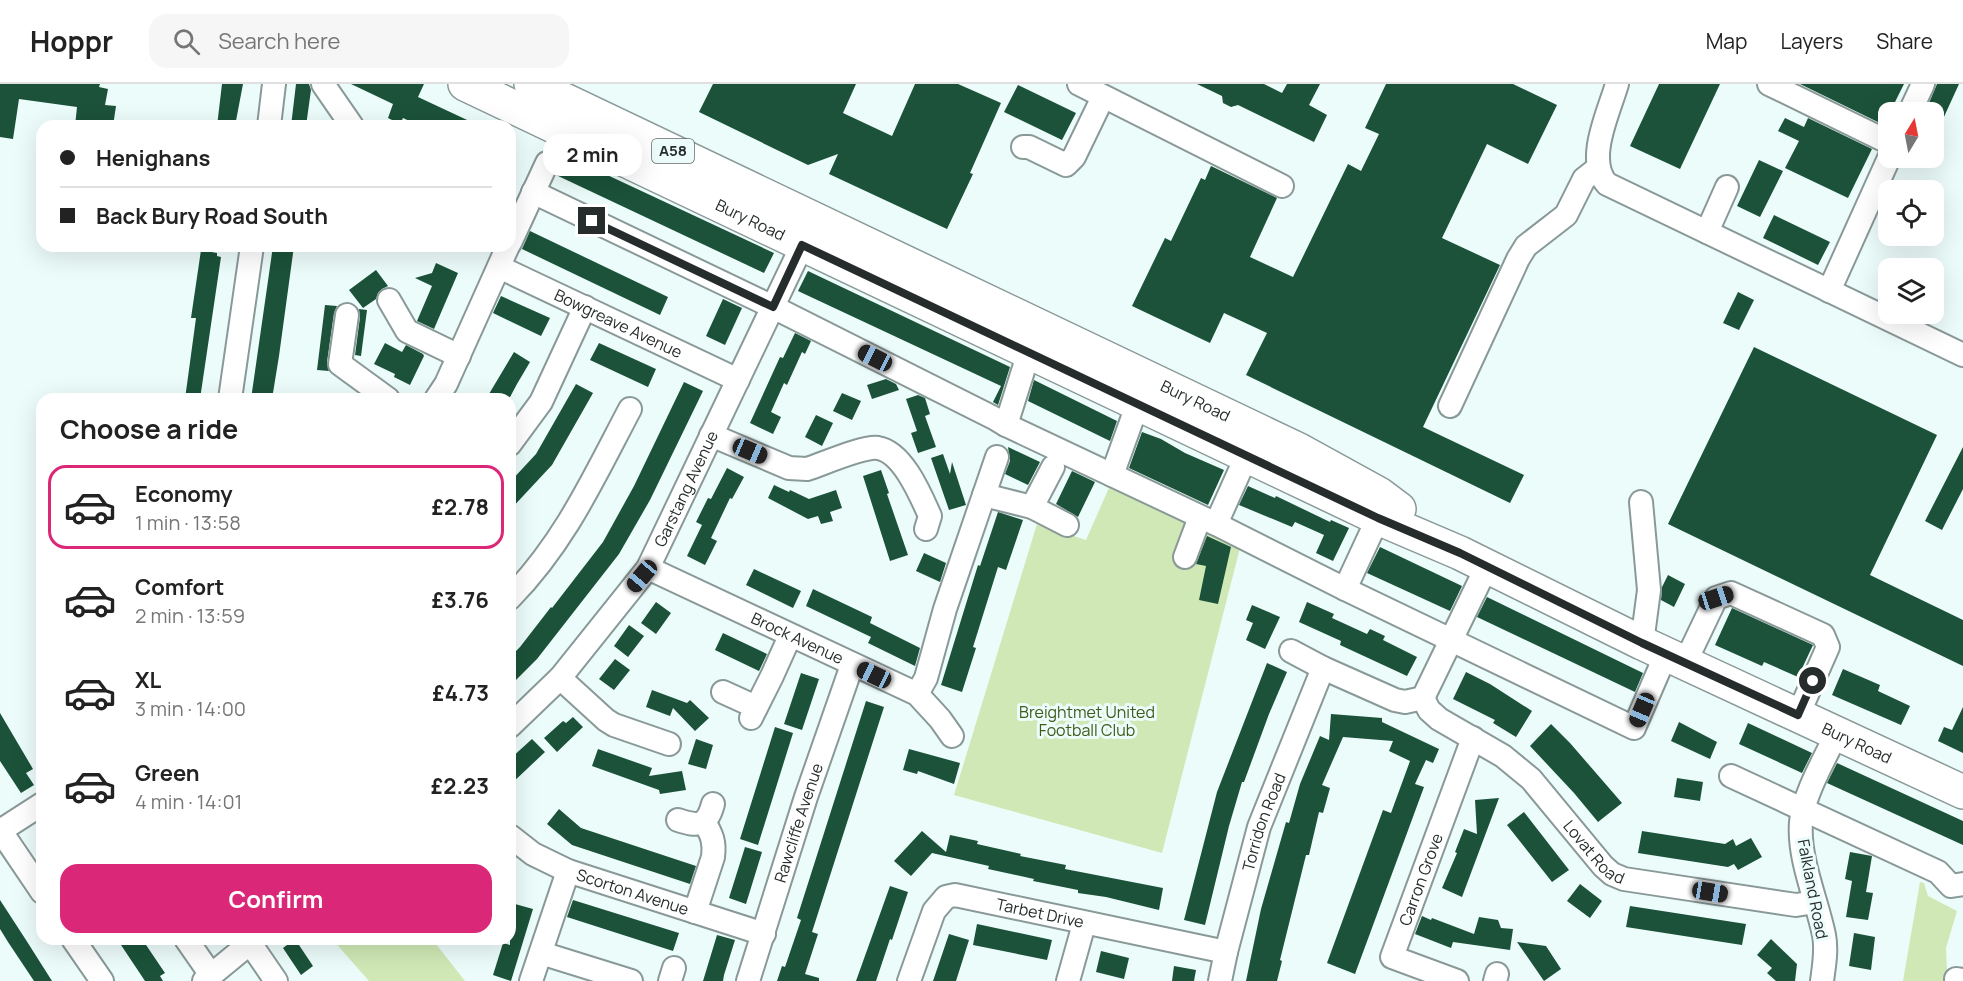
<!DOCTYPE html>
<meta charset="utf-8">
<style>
:root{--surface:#fff;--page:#f6f6f6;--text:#222;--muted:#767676;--line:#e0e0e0;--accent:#db2777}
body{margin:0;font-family:Manrope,sans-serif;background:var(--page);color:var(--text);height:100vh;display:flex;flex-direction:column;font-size:22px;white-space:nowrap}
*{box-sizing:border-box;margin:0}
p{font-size:20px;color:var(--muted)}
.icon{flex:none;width:33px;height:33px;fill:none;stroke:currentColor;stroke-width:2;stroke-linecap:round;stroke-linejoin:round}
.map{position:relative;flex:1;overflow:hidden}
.side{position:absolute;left:36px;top:309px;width:480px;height:552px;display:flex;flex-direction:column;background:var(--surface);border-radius:18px;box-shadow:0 6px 24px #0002}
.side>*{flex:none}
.guide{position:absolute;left:36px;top:36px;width:480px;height:132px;border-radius:18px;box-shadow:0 6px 24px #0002;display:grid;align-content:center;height:132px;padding:0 24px;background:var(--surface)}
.needle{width:39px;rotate:10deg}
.fabs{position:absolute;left:1878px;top:18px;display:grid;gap:12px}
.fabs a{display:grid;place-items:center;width:66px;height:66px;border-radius:12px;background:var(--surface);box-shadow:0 6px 24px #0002;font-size:30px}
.end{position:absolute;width:27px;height:27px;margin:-14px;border:8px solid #262c2c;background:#fff;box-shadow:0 0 0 3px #fff}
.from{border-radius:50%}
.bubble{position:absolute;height:42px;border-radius:18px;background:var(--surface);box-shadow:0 6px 24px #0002;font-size:20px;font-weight:700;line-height:42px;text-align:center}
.car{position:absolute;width:18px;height:36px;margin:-18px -9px;border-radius:8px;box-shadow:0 0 4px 2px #0007;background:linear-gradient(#222 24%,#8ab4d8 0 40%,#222 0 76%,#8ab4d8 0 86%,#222 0)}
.guide b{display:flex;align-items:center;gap:21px;height:57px;font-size:22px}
.guide b+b{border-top:2px solid var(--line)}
.guide i{width:15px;height:15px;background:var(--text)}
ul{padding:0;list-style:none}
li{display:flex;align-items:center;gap:18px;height:84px;margin:0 12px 9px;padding:0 12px;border:3px solid transparent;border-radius:18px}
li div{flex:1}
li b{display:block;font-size:22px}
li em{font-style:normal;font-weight:700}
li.on{border-color:var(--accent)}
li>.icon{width:54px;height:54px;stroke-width:1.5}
h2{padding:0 24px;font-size:27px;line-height:72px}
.action{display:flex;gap:12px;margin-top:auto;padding:12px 24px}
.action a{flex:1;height:69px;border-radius:18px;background:var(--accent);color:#fff;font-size:24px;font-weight:700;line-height:69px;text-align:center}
header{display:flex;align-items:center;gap:36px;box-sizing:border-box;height:84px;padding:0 30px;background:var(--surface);border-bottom:2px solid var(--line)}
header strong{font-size:28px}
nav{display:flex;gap:33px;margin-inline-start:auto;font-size:21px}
.search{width:420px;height:54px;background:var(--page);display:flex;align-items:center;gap:15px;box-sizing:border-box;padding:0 21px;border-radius:18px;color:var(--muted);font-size:22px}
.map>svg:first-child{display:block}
.green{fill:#cfe8b5}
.building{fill:#1b5239}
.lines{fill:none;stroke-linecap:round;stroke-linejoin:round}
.minor-casing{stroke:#899998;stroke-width:26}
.highway-casing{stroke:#899998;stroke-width:36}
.minor{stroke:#fff;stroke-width:22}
.highway{stroke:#fff;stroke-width:33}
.route{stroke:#262c2c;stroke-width:8}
.labels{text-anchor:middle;stroke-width:6;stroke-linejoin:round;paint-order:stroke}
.shield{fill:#ecfcfb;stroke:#616a6a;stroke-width:1.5}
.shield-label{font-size:15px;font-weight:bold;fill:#262c2c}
.street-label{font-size:16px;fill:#262c2c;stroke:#ecfcfb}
.park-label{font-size:16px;fill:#405a19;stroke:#ecfcfb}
</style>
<header>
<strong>Hoppr</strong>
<div class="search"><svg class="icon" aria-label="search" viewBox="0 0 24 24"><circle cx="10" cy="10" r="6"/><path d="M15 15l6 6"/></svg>Search here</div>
<nav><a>Map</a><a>Layers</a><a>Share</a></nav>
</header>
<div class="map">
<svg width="1963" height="897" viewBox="0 0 1963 897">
<rect width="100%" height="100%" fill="#ecfcfb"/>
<path class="green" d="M1112,397L1241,460L1162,769L954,711L1037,440L1086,456Z
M1920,798L1924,799L1928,812L1957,827L1946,864L1947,888L1945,897H1903Z
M332,855H432L465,897H369Z"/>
<path class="building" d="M0,0H100L99,3L108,5L105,21L116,22L113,42H75L77,23L19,15L13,55L0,53Z
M222,0H243L235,42H217Z
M296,0H309L311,6L306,42H291Z
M351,0H424L418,13L480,42H420L403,34L400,40L388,34L393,20Z
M713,0H856L843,29L892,52L915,0H958L1001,19L970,89L973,90L947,145L829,90L838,70L808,81L699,28Z
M1197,0H1264L1282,9L1287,0H1320L1309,21L1327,31L1314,58L1238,21L1231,23L1223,19L1222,12Z
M1386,0H1513L1557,21L1528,80L1487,60L1442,154L1500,181L1423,343L1524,391L1510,419L1246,291L1267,249L1224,229L1210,259L1132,222L1165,154L1171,157L1201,94L1205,96L1211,82L1277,114L1250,173L1293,193L1348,80L1361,87L1379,50L1365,44Z
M1659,0H1720L1680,85L1630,62Z
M1800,0H1904L1890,28H1888L1884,41Z
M1937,0H1959L1943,35L1926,26Z
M1018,1L1076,29L1062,56L1004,28Z
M1785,34L1804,43L1808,34L1872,65L1848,114L1785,84L1799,57L1778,47Z
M558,68L774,169L764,189L556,91L560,78L557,70Z
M1759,76L1783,87L1760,133L1737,122Z
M1774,131L1830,158L1818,181L1763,154Z
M530,147L668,213L660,231L522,165Z
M273,162H294L279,272L272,315H251Z
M201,166L217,169V172L221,173L200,315H185L196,234H191Z
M436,179L458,189L434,245L417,237L432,202L415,194L432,189Z
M376,186L388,202L382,205L378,209L376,215L363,224L349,206Z
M808,187L1010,283L998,321L993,318L1001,302L798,207Z
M1738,208L1754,216L1739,246L1723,239Z
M501,212L550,234L541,252L493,229Z
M723,215L742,224L725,261L706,252Z
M325,221L337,222L334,229L327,278L329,287L317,286Z
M359,225L367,226L361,272L355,271L360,233Z
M795,249L811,257L805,270L802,268L787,301L784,299L771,328L781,333L773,350L750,339L780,273L783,274Z
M385,259L402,268L406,261L423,270L424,272L410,301L394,293L395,290L374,280Z
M599,259L656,285L648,303L590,276Z
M1754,263L1937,351L1870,491L1963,536V582L1668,440Z
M514,268L530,278L517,300L509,315H486Z
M886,295L896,300L899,306L872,315L867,301Z
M1034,296L1117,337L1110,357L1028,317Z
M684,298L703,307L650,416L619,470L537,575L510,602V573L520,563L551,523L552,524L603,458L634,402Z
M576,300L593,309L552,381L510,426V398L536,370Z
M842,309L861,317L852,336L833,327Z
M918,311L925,314L930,330L925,332L936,363L918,369L911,349L917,347L906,315Z
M816,331L833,339L822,362L805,353Z
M1142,348L1161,355L1185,369L1224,386L1208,421L1129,384Z
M1008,363L1040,378L1028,401L1005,390L1010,377Z
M1963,363V405L1942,446L1925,437Z
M943,370L950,390L952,378L966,421L949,426L931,374Z
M727,384L744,393L732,415L730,414L711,454L717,457L705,481L687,472L702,441L696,438L708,414L711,415Z
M881,386L889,409L887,410L908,471L890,477L863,392Z
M1072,387L1095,398L1078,433L1056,420Z
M774,401L789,408L790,406L809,415L836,406L842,424L830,428L833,437L821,440L818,432L808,435L768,414Z
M1248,402L1275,414L1276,412L1330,438L1331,436L1349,444L1333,477L1316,469L1324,451L1295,438L1292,443L1239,421Z
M998,428L1023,436L1006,486L998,483L973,563L976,564L962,608L941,601L978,481L980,482Z
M1207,452L1231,463L1218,520L1199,516L1206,482L1196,480Z
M1380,463L1462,502L1450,527L1367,489Z
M924,469L946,479L940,498L916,487Z
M754,485L801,507L793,524L746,501Z
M1668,491L1685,500L1674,523L1661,516L1662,503Z
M813,505L872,533L870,539L920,564L915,582L868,559L871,553L806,522Z
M1487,513L1643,589L1635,608L1477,533Z
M656,518L671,529L656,550L641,539Z
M1307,518L1334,530L1332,534L1367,550L1370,545L1385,552L1383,556L1417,573L1407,592L1340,561L1341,557L1299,538Z
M1252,521L1280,533L1265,565L1246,556L1253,539L1246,536Z
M1732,524L1813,561L1798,593L1764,578L1762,582L1715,561Z
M629,541L644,552L628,573L614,562Z
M723,549L767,570L759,587L715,566Z
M615,575L630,586L614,606L599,595Z
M1267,579L1287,588L1269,630L1244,698H1242L1229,742L1205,841L1184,836L1217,708Z
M1843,585L1880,601L1878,607L1910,622L1901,641L1832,611Z
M1466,588L1490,600L1532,627L1516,653L1493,639L1495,636L1453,615Z
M801,589L819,595L802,646L784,640Z
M652,606L687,619L690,616L709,634L695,647L673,624L670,632L646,623Z
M866,617L884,623L812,848L818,850L805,890L819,894V897H777L782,882L785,883L801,836L797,834Z
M1963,623V669L1938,657L1944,643L1952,646Z
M0,629L33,685L26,689L34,701L21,709L0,677Z
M1331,630L1382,634V638L1439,665L1433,679L1426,676L1415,700L1424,703L1355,890L1327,879L1383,726L1391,729L1410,677L1389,667L1393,657L1343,653L1322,701L1330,704L1323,729L1319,728L1309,771H1306L1280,876L1282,877L1277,897H1246L1261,825L1286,738L1289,739L1300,700L1320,652L1329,656Z
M573,633L583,643L557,668L544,654L563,637L566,639Z
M1679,638L1717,658L1710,675L1671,657Z
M1748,639L1812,669L1802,689L1739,660Z
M1551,640L1570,659L1622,719L1598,738L1574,709L1530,662Z
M775,643L793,649L758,761L740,755Z
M532,655L545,668L510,701V675Z
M696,655L713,661L706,685L688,680Z
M598,665L652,684L649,692L682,687L686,706L660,710L659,706L592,682Z
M909,665L960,679L954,700L918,687L917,690L903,686Z
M1837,679L1963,737V761L1827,699Z
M1677,694L1703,698L1700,717L1674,713Z
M1499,714L1462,813L1442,804L1457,769L1455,768L1464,745L1477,750L1475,716Z
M559,725L581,744L696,782L690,800L572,761L547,740Z
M1524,728L1569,786L1552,798L1507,741Z
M922,747L946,768L950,751L978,757L977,760L1021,770L1020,772L1066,781L1065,785L1163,804L1159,826L1106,813L1078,809V806L1033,797L1034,795L988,785L989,782L932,769L911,792L894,777Z
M1642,747L1725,760L1733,755L1736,762L1751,754L1762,773L1738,786L1734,780L1728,783L1638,769Z
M745,763L762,768L746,820L729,814Z
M1850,768L1872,772L1866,808L1873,809L1868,836L1846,833L1852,797L1845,795Z
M1580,800L1602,817L1590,834L1567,817Z
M890,802L908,808L892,856L890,855L876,897H856Z
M0,816L26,856L52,897H34L8,858L0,845Z
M573,816L679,849L673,867L567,833Z
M515,820L533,825L511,897L493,891L503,859L510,861V835Z
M1630,822L1746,840L1742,861L1626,843Z
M1422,832L1431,836L1432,834L1474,850L1479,833L1498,836L1501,844L1513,845L1510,866L1453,858L1451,864L1415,850Z
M977,840L1052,856L1047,876L973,861Z
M1854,849L1875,853L1871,886L1849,882Z
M949,850L969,856L956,897H933Z
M717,851L735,856L724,891L723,897H703Z
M117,855H142L165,889L160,892L163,897H145Z
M295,855L313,882L301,891L283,864Z
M1771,855L1797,880L1795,897H1776L1767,889L1772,884L1757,871Z
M1517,858L1546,862L1561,885L1544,897Z
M1101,867L1129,874L1124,895L1096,888Z
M1174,882L1196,886L1194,897H1172Z"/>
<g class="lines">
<defs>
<g id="minor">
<path d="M323,0L352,42"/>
<path d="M1079,0L1282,102"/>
<path d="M1617,0C1609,28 1585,76 1607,100L1963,271"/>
<path d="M1769,0L1888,58"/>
<path d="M1910,28L1923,0"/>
<path d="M269,42L274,0"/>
<path d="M1023,63H1029L1066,81L1074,73L1103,13"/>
<path d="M533,108L773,223L996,335L1006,341L1216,440L1345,505L1634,644L1666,570"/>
<path d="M1707,148L1727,103"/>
<path d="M510,159L547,79"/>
<path id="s1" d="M499,183L738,296"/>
<path d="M1829,207L1889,74"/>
<path d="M389,216L407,247L459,272"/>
<path d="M347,231L340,280L388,315"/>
<path d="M230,315L252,162"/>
<path d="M436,315L446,300L508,162"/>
<path d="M1450,322L1518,175L1526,162L1566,131L1584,95L1598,84"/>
<path d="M1006,341L1029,268"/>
<path d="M711,351L789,384L807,385C823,380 863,362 878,364C903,368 921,412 930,432L926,445"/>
<path d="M510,360L541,318L585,223"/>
<path d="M1112,391L1138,319"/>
<path d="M984,411L1032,423L1067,441"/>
<path d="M1641,418L1649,506L1642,559"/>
<path d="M1032,423L1053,383"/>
<path d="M1216,440L1247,371"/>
<path d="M1185,473L1197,441L1202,434"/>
<path id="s2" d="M648,484L917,610L940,635L952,652"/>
<path d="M1345,505L1378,434"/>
<path d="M510,514C565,458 594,393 630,325"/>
<path d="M1291,567L1323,584L1395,616L1405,618L1423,614L1487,482"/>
<path d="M1685,579L1716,514L1731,509L1823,551L1828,563L1798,631"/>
<path d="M560,594L606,636L614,641L669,660"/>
<path d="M723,608L756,623"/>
<path d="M917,610L926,594L945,525L997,373"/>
<path id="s3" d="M1423,614L1429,626L1439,635L1503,672L1531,695L1603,782L1612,790L1624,795L1796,821L1815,818"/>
<path d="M751,634L772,592L790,552"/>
<path id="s4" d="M510,642L560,594L648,484L809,147"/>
<path d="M1731,692L1938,788L1951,802L1963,800"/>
<path d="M678,736C699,743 707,742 713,720"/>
<path d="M0,746L42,808"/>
<path d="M0,747L42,720"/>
<path id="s5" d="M510,752L533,770L568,787L764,850"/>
<path d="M695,828L713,773C715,759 712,750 704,738"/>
<path d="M73,855L102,897"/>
<path d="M186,855L211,891"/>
<path d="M250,859L276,897"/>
<path d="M541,869L631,897"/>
<path d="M1956,895L1963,896"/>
<path d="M204,897L255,855"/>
<path d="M531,897L568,787"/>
<path d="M670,897L674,884"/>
<path id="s6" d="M748,897L806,713L852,581"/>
<path id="s7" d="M909,897L934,827L946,813L955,811L1226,868"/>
<path d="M1068,897L1084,840"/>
<path id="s8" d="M1220,897L1226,868L1259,743L1323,584"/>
<path id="s9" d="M1457,897L1392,873L1473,654"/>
<path d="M1495,897L1497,890"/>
<path d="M1822,897C1824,882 1827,866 1824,851C1817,816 1798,775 1801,738C1803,712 1825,674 1837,649"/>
</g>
<g id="highway">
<path id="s10" d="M465,0L1378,434L1460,469L1642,559L1963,708"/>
<path id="s11" d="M531,0L1299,366L1379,410L1399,425"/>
</g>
</defs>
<use href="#minor" class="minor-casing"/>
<use href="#highway" class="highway-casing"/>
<use href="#minor" class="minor"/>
<use href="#highway" class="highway"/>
</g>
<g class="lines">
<path class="route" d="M592,137L773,223L802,161L1378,434L1460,469L1642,559L1798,631L1813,597"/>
</g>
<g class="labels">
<rect class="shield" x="652" y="55" width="42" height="24" rx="4.5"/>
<g class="shield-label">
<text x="673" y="72">A58</text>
</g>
<g class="street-label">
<text dy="6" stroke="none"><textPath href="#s10" startOffset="316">Bury Road</textPath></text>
<text dy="6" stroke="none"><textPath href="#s1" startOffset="132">Bowgreave Avenue</textPath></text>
<text dy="6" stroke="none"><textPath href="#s11" startOffset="736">Bury Road</textPath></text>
<text dy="6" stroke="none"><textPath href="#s4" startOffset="298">Garstang Avenue</textPath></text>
<text dy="6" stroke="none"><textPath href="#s2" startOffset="165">Brock Avenue</textPath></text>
<text dy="6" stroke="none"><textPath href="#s10" startOffset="1540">Bury Road</textPath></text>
<text dy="6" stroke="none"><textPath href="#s8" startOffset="165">Torridon Road</textPath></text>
<text dy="6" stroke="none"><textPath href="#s6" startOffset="166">Rawcliffe Avenue</textPath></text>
<text dy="6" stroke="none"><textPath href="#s3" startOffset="234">Lovat Road</textPath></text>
<text dy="6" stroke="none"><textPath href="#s9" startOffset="152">Carron Grove</textPath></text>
<text transform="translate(1813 805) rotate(79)" y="6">Falkland Road</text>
<text dy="6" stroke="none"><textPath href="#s5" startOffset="136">Scorton Avenue</textPath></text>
<text dy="6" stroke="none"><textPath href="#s7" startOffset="189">Tarbet Drive</textPath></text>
</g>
<g class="park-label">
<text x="1087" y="634">Breightmet United<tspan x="1087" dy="18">Football Club</tspan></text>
</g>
</g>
</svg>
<div class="fabs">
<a><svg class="needle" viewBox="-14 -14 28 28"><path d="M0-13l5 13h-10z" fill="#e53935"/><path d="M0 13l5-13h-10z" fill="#767676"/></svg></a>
<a><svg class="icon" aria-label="locate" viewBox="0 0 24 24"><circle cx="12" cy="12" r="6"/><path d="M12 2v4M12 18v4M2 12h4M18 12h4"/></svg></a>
<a><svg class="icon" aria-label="layers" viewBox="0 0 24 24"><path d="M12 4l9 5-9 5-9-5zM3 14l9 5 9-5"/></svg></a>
</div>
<i class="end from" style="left:1813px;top:597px"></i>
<i class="end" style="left:592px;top:137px"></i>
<div class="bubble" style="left:543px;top:50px;width:99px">2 min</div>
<i class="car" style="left:875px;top:274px;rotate:297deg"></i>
<i class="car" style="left:750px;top:367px;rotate:113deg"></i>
<i class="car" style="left:642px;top:492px;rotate:220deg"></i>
<i class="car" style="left:1716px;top:514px;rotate:72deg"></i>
<i class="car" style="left:874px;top:591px;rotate:295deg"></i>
<i class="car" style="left:1642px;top:626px;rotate:203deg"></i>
<i class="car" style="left:1710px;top:808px;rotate:99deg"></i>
<div class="guide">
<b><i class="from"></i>Henighans</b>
<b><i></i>Back Bury Road South</b>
</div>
<section class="side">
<h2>Choose a ride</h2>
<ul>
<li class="on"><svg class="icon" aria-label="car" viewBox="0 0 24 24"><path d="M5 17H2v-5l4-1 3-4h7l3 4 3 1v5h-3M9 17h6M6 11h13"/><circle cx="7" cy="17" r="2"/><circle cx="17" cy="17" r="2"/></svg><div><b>Economy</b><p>1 min · 13:58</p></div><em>£2.78</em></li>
<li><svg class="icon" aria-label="car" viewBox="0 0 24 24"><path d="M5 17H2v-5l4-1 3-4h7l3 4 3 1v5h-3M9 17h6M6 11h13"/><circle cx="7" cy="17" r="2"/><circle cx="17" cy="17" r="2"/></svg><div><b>Comfort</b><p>2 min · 13:59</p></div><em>£3.76</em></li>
<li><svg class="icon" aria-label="car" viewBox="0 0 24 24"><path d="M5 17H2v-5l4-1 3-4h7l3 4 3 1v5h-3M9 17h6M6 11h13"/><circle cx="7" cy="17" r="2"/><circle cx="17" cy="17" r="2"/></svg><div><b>XL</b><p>3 min · 14:00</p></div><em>£4.73</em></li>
<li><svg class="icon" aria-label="car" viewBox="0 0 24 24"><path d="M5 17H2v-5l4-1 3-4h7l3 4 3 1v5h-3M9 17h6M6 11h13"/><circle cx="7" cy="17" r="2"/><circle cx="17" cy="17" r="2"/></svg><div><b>Green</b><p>4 min · 14:01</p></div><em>£2.23</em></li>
</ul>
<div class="action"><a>Confirm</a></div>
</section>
</div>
